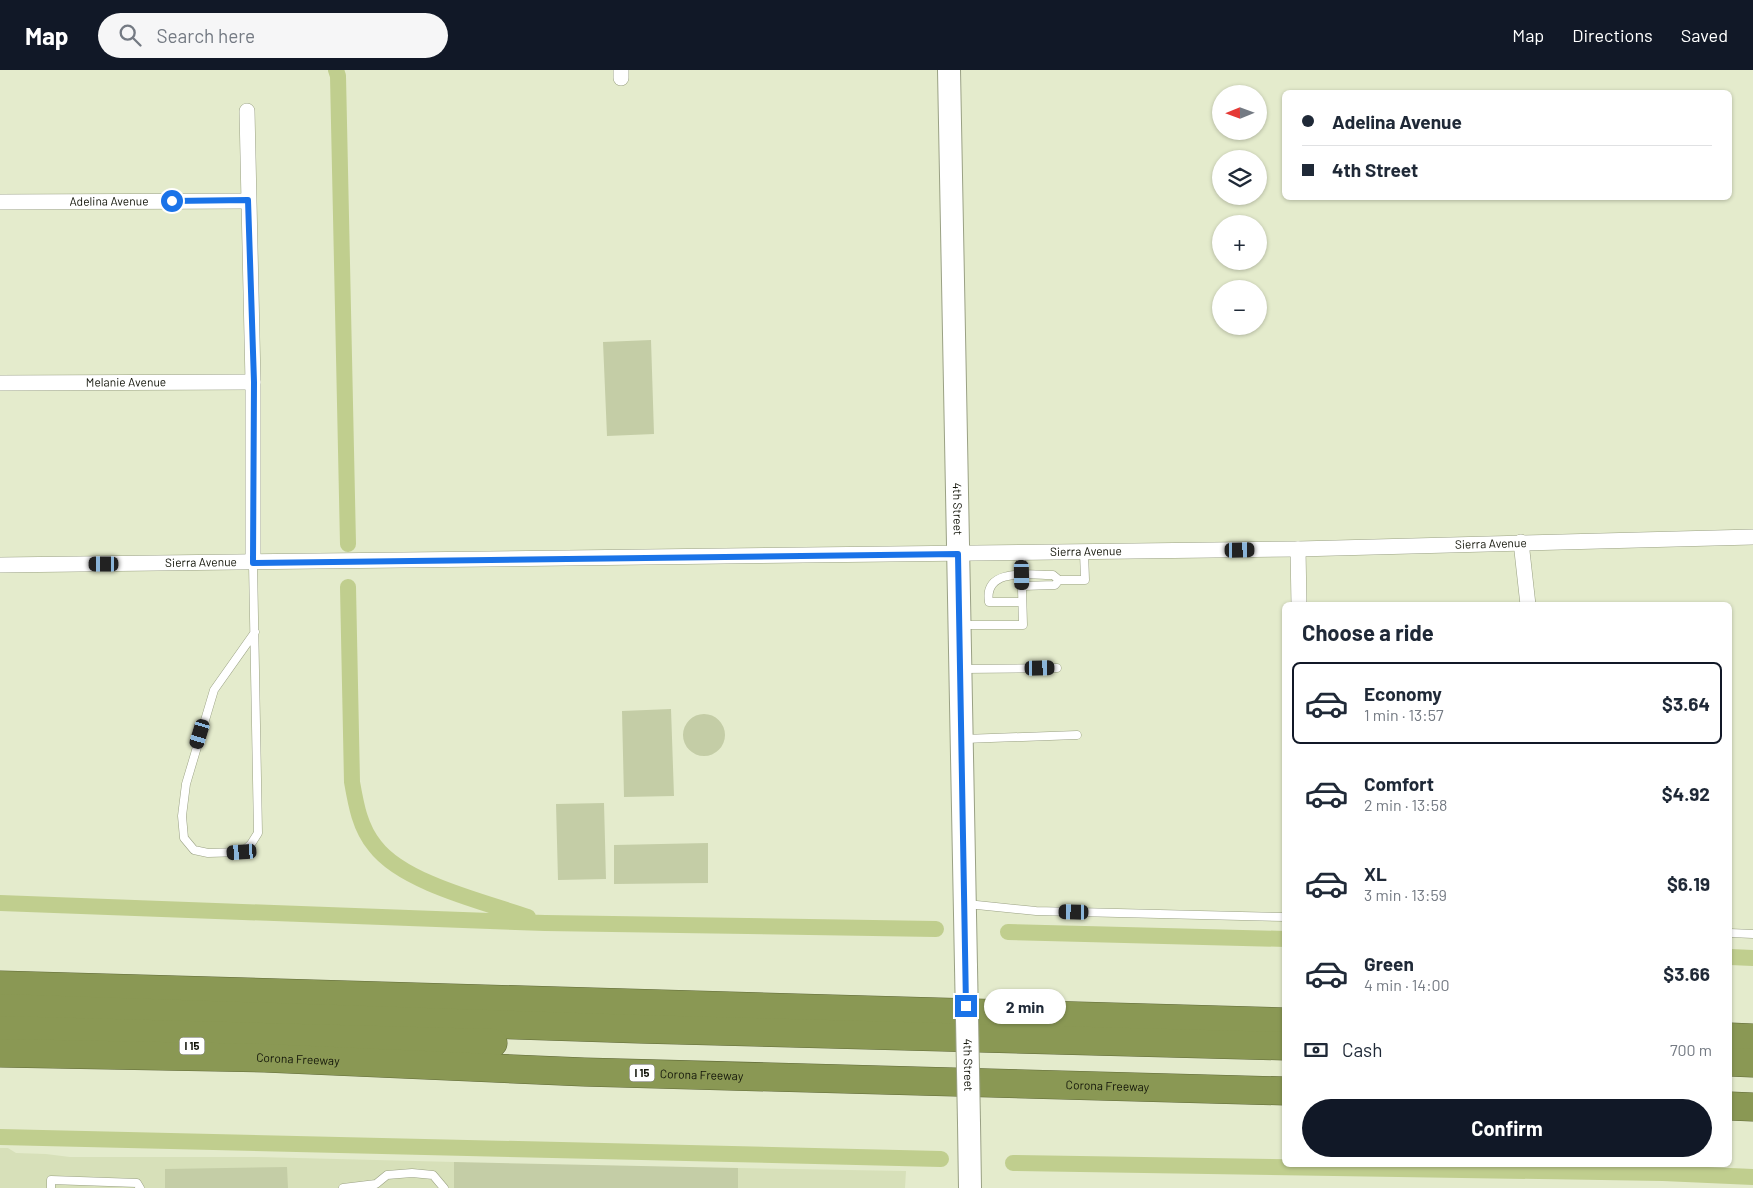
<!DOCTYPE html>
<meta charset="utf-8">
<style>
:root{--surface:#fff;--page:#f6f6f7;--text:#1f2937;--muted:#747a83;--line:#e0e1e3;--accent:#111827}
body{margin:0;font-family:Barlow,sans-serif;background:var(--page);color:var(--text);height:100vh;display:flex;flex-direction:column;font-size:19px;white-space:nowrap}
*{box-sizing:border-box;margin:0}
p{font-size:16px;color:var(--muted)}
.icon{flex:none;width:28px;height:28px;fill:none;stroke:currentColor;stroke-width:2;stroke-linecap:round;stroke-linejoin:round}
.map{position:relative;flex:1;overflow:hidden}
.side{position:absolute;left:1282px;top:532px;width:450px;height:565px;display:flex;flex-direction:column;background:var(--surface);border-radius:8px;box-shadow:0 1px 4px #0004}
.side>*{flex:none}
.guide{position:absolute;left:1282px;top:20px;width:450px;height:110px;border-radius:8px;box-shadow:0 1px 4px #0004;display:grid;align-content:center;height:110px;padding:0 20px;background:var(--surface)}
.needle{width:32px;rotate:269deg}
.controls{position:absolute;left:1212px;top:15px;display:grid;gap:10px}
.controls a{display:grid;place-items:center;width:55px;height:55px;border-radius:50%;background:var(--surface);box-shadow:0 1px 4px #0004;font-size:25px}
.end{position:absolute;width:22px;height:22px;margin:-11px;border:6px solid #1a73e8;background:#fff;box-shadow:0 0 0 2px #fff}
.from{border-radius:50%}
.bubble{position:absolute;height:35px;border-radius:18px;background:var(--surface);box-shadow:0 1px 4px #0004;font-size:16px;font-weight:700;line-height:35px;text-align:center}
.car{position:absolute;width:15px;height:30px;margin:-15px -8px;border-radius:6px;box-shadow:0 0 4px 1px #0007;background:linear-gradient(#222 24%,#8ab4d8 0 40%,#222 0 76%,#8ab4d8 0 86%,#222 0)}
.guide b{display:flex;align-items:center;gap:18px;height:48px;font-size:19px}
.guide b+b{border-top:1px solid var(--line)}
.guide i{width:12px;height:12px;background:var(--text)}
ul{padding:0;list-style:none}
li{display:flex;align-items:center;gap:15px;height:82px;margin:0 10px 8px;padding:0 10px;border:2px solid transparent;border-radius:8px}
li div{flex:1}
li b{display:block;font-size:19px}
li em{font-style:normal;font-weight:700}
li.selected{border-color:var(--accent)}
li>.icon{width:45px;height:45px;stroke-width:1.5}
h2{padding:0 20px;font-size:22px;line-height:60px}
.pay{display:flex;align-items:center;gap:12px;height:55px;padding:0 20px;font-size:19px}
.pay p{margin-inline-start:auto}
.cta{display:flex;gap:10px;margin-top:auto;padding:10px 20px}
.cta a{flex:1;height:58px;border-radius:30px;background:var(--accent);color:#fff;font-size:20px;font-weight:700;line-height:58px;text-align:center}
header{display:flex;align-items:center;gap:30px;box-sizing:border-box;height:70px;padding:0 25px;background:var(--accent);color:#fff}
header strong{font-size:24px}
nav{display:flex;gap:28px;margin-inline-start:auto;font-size:18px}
.search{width:350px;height:45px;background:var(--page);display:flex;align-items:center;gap:12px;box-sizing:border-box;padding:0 18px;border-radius:28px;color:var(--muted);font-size:19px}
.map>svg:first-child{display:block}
.built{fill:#d7e0b9}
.green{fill:#c4cda6}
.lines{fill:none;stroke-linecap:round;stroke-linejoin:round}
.canal{stroke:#c0ce8e;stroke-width:16}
.lane-casing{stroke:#9aa184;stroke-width:9}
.street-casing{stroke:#9aa184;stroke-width:16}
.secondary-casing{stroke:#9aa184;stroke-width:24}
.highway-casing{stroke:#606939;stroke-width:29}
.lane{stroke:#fff;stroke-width:8}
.street{stroke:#fff;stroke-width:15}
.secondary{stroke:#fff;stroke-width:22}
.highway{stroke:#8a9854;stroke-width:28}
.secondary-bridge-casing{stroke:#9aa184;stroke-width:24;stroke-linecap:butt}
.secondary-bridge{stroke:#fff;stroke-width:22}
.route{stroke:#1a73e8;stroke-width:6}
.labels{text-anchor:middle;stroke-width:5;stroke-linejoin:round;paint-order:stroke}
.shield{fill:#fff;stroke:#585a52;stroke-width:1}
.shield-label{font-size:11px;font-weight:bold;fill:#111308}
.street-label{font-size:12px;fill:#111308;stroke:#fff}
</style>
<header>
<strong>Map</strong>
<div class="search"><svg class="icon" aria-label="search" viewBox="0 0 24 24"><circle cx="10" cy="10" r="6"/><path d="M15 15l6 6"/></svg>Search here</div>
<nav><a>Map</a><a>Directions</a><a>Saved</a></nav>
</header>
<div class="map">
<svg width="1753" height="1118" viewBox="0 0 1753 1118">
<rect width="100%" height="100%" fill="#e4ebcc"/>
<path class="built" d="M0,1078H8L16,1083L46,1084L70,1087H258L454,1092V1118H0Z
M738,1098L906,1101L905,1118H738Z"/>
<path class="green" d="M651,270L654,364L607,366L603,272Z
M671,639L674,726L624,727L622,641Z
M683 665a21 21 0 1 1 42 0a21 21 0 1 1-42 0Z
M604,733L606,809L558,810L556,734Z
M708,773V813L614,814V775Z
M454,1092L738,1098V1118H454Z
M287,1097L288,1118H165V1099Z"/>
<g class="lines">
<path class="canal" d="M336,0L338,6L348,474
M348,517L352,712C356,735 360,758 375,776C403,813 484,832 528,847
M0,833L545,853L936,859
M1008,862L1285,869
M1730,887L1753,888
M0,1067L941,1089
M1013,1093L1663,1103L1753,1107"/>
<defs>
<path id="lane" d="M253,493L258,763L251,774L242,782L208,783L194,780L184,768L182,746L186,714L214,620L255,562
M1022,516L1055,515L1059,510
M1022,532H989C983,497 1031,505 1053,505L1059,510H1085L1084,482
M962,555H1023L1021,483
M962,599L1057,598
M964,669L1077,665
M967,834L1036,841L1285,847
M1730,863L1753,864
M51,1118V1110L137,1113L140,1118
M343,1118L376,1114L387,1105L412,1103L433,1105L444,1118"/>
<g id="street">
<path d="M621,0V8"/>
<path d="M247,41L253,312V493"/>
<path id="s1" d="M0,132L248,131"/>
<path id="s2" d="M0,313L253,312"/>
<path d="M1521,472L1528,535"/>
<path d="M1298,479L1299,535"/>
<path id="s3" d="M0,495L1298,479L1753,467"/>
</g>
<g id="secondary">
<path id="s4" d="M949,0L966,897"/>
<path d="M969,1053L970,1118"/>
</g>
<g id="highway">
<path d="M0,915L1285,952"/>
<path d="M0,938L639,959L1285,976"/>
<path d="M0,960L493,973"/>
<path d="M1730,967L1753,968"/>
<path id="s5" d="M0,983L265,988L584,1002L1285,1021"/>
<path d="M1730,992L1753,993"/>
<path d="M1730,1036L1753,1037"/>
</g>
</defs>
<use href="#lane" class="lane-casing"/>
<use href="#street" class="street-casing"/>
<use href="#secondary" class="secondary-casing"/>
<use href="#highway" class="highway-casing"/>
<use href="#lane" class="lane"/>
<use href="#street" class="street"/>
<use href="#secondary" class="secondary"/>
<use href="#highway" class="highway"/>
<defs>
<g id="secondary-bridge">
<path id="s6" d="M966,897L969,1053"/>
</g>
</defs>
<use href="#secondary-bridge" class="secondary-bridge-casing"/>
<use href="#secondary-bridge" class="secondary-bridge"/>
</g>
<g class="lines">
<path class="route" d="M172,131L248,130L254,312L253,493L958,484L966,936"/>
</g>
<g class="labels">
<g class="shield">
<rect x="179.5" y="967.5" width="25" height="17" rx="4"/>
<rect x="629.5" y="994.5" width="25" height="17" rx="4"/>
</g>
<g class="shield-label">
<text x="192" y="980">I 15</text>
<text x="642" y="1007">I 15</text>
</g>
<g class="street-label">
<text dy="4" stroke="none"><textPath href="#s1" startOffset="109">Adelina Avenue</textPath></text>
<text dy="4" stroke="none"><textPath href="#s2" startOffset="126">Melanie Avenue</textPath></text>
<text dy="4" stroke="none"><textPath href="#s4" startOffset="439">4th Street</textPath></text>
<text dy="4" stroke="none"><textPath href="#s3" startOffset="1491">Sierra Avenue</textPath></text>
<text dy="4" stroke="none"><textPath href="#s3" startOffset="1086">Sierra Avenue</textPath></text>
<text dy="4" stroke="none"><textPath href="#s3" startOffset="201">Sierra Avenue</textPath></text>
<text dy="4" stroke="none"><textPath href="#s5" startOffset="298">Corona Freeway</textPath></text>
<text dy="4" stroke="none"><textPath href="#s6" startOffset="98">4th Street</textPath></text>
<text dy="4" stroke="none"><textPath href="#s5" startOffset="702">Corona Freeway</textPath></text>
<text dy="4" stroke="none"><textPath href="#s5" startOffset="1108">Corona Freeway</textPath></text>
</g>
</g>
</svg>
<div class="controls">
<a><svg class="needle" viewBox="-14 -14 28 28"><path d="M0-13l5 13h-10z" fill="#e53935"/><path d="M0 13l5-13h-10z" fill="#747a83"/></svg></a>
<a><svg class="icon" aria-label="layers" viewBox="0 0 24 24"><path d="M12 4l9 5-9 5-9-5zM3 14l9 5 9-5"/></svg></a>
<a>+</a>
<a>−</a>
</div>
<i class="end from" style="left:172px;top:131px"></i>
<i class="end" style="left:966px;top:936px"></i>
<div class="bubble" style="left:984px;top:919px;width:82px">2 min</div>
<i class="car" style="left:1240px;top:480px;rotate:89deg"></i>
<i class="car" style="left:104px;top:494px;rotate:270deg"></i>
<i class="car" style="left:1022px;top:505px;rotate:179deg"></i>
<i class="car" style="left:1040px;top:598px;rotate:89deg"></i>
<i class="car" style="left:200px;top:664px;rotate:197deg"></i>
<i class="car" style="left:242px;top:782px;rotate:266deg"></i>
<i class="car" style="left:1074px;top:842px;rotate:271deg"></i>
<div class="guide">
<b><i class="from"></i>Adelina Avenue</b>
<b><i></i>4th Street</b>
</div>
<section class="side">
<h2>Choose a ride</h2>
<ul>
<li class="selected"><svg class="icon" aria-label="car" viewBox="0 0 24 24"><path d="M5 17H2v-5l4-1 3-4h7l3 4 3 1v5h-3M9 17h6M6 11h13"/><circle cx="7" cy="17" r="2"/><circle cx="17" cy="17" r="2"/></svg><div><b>Economy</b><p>1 min · 13:57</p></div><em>$3.64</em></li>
<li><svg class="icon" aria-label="car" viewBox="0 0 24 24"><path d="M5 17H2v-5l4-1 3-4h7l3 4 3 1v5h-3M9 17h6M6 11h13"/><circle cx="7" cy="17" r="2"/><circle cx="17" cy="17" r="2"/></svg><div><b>Comfort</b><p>2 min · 13:58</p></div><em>$4.92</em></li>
<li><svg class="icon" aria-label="car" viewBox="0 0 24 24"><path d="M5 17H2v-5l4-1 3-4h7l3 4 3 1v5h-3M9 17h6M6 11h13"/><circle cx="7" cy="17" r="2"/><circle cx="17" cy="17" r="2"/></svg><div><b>XL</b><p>3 min · 13:59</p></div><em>$6.19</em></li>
<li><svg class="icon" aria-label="car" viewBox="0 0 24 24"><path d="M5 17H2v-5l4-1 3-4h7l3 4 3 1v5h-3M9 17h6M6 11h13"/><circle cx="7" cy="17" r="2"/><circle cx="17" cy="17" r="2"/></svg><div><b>Green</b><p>4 min · 14:00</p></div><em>$3.66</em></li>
</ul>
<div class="pay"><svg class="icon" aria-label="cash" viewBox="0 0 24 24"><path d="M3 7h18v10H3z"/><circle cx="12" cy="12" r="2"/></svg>Cash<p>700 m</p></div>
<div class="cta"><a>Confirm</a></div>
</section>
</div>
